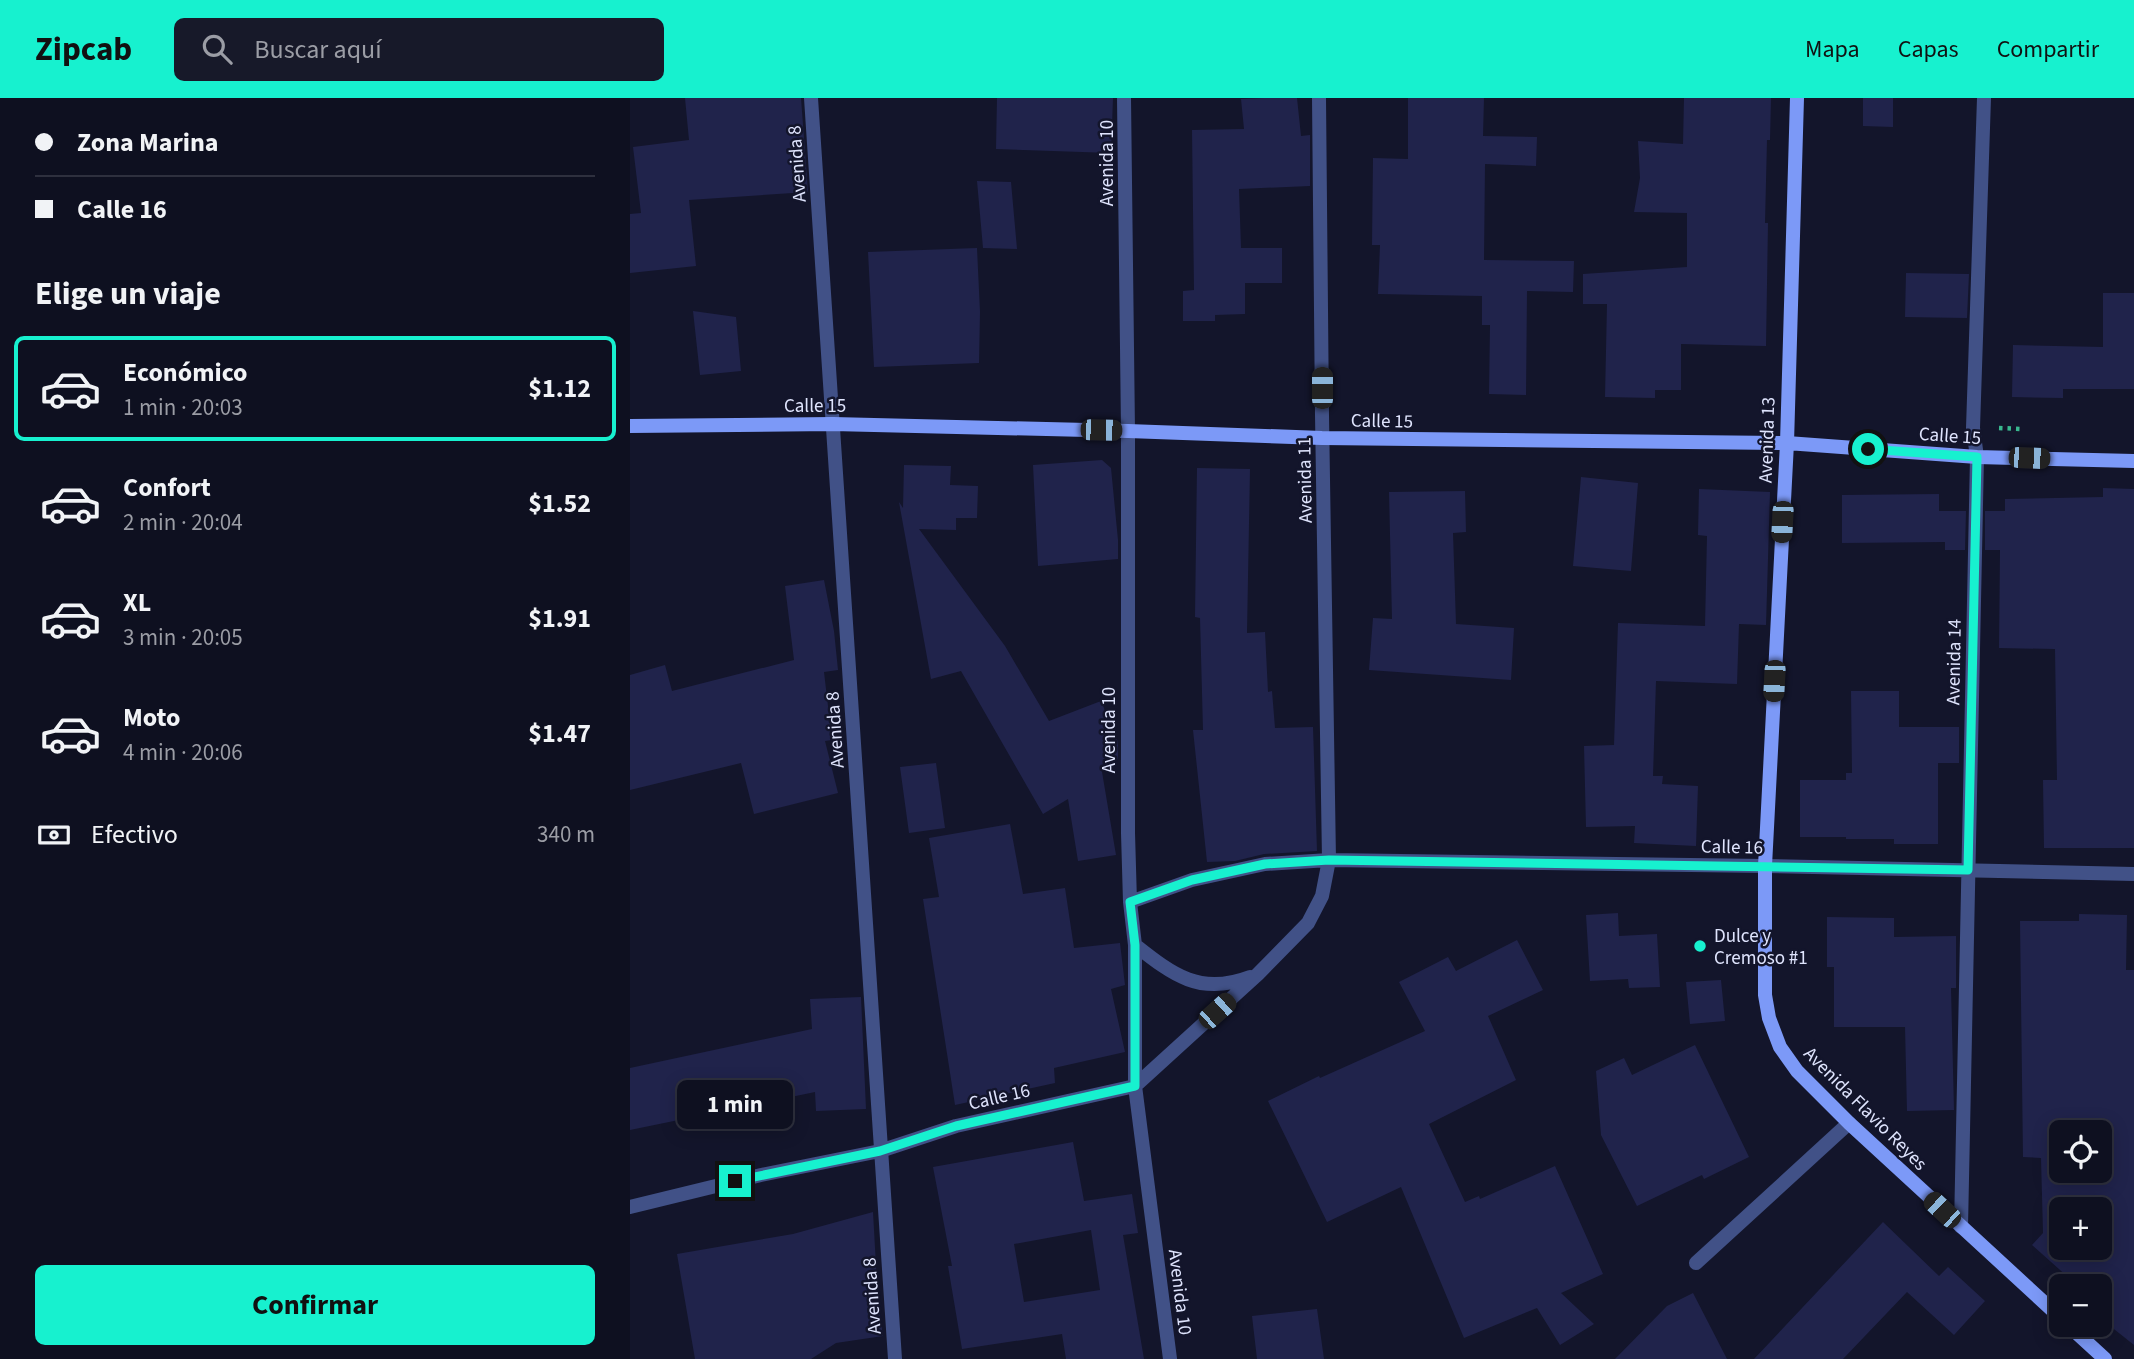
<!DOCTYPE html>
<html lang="es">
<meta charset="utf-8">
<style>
:root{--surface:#0e1020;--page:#171929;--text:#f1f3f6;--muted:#9b9da5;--line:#2e303e;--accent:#17f1cf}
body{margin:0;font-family:"Source Sans 3",sans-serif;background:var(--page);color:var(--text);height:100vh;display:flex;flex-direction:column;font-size:26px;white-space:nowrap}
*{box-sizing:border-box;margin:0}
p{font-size:23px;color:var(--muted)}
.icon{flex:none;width:38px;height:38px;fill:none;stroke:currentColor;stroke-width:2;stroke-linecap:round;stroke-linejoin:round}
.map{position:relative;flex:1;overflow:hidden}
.sheet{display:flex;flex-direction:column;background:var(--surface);width:630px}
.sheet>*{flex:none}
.guide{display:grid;align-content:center;height:154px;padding:0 35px;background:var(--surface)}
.fabs{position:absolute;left:1419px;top:1022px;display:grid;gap:14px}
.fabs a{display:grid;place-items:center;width:63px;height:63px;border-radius:10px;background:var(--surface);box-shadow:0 4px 18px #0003,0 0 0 2px var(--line);font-size:35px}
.end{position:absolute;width:32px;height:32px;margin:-16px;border:9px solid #17f1cf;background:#111;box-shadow:0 0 0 4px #111}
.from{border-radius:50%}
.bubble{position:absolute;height:49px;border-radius:10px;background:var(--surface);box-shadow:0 4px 18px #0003,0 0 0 2px var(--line);font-size:23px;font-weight:700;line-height:49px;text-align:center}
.car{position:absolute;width:21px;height:42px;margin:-21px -10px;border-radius:9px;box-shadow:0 0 5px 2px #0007;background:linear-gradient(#222 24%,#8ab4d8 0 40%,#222 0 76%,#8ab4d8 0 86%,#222 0)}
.guide b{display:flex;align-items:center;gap:24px;height:66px;font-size:26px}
.guide b+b{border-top:2px solid var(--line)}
.guide i{width:18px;height:18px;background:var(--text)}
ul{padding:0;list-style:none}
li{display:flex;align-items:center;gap:21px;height:105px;margin:0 14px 10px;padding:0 21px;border:4px solid transparent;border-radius:10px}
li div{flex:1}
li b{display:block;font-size:26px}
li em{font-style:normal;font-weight:700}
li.active{border-color:var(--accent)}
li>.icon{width:63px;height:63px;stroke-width:1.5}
h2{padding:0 35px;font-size:32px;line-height:84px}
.pay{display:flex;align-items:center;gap:18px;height:77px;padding:0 35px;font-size:26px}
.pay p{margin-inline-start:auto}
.primary-button{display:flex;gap:14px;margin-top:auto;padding:14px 35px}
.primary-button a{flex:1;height:80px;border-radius:10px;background:var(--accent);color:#111;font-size:28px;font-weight:700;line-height:80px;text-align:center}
header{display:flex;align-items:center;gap:42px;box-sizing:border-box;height:98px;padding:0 35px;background:var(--accent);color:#111}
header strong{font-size:33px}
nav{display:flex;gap:38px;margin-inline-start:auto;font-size:24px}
.search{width:490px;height:63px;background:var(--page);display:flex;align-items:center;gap:18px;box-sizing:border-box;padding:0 24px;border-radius:10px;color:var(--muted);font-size:26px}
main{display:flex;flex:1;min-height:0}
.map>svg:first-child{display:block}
.building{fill:#20234b;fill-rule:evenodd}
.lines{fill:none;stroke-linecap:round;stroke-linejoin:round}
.path{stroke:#39b88f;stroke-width:4.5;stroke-dasharray:3.5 5;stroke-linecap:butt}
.lane{stroke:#415187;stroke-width:14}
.street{stroke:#415187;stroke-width:14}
.secondary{stroke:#7c99f7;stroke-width:14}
.route{stroke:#17f1cf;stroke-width:9}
.poi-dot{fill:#17f1cf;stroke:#13152b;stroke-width:2.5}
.labels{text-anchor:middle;stroke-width:5;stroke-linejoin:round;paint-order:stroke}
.street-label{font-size:19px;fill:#dfe4fd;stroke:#13152b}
.poi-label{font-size:19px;fill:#dfe4fd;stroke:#13152b;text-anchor:start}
</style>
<header>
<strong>Zipcab</strong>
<div class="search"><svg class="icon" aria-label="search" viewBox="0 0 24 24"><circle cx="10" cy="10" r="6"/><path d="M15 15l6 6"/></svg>Buscar aquí</div>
<nav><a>Mapa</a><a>Capas</a><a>Compartir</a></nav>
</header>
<main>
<section class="sheet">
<div class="guide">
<b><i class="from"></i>Zona Marina</b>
<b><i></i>Calle 16</b>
</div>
<h2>Elige un viaje</h2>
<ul>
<li class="active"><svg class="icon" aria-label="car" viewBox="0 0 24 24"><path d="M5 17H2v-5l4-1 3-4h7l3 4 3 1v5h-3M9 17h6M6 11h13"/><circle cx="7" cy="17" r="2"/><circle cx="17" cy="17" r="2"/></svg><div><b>Económico</b><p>1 min · 20:03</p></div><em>$1.12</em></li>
<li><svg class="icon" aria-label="car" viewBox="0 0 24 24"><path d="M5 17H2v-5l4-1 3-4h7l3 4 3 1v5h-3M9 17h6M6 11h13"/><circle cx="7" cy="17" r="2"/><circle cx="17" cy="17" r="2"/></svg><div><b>Confort</b><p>2 min · 20:04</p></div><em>$1.52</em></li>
<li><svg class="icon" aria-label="car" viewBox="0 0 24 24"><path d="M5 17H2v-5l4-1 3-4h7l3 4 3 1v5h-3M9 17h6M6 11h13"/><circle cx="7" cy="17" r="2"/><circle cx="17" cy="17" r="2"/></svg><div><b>XL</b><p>3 min · 20:05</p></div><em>$1.91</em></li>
<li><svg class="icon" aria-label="car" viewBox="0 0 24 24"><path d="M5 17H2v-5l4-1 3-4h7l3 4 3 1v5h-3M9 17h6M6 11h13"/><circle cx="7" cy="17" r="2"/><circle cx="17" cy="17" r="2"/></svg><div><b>Moto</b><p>4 min · 20:06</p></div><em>$1.47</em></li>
</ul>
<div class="pay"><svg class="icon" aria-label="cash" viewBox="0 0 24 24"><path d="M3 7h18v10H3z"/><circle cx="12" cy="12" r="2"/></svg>Efectivo<p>340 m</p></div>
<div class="primary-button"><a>Confirmar</a></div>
</section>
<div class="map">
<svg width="1504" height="1261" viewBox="0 0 1504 1261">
<rect width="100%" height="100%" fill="#13152b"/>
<path class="building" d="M55,0H171L178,94L59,102L66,168L0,175V116L11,115L3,49L59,42Z
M367,0H483L481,55L366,51Z
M634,0H667L671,38L680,37V88L609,91L611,150H652V185H615V216L585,217V223H553V193L564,192L562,32L614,31L611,1Z
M778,0H854L853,38L907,39L906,68L855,66L854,162L944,163L943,194L897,193L896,297L859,296L860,227H852V198L748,196L750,147H742L743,60L778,61Z
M1054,0H1141L1140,42H1137L1135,125H1138L1136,248L1051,246V292H1025V300L975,299L977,206H953V176L1057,169V115L1004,114L1010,80L1008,43L1053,46Z
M1233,0H1263V29L1233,28Z
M347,83L381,84L387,151L353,150Z
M347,150L350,214L349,265L244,269L238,154Z
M1276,175L1339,176L1337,220L1275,219Z
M1473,195H1504V291H1433V300L1382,299L1383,247L1473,249Z
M63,213L106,219L111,273L70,277Z
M472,362L481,370L488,442V461L408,468L403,367Z
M274,367L321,368L320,387L348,388L347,420H326V432L289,431L375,548L419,623L471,603L488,644V661L471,668L486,757L448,763L438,701L413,716L331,573L301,581L269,404L273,410Z
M567,370L620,371L617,535L635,534L638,594L642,593L645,630L683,629L687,753L634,756L605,763L577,764L563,632H573L570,520L565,519Z
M951,379L1008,385L1001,473L943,468Z
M1473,390L1504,391V750H1414L1413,682H1427L1425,551L1369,550L1370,452H1355V413H1375V401L1473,399Z
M1069,391L1140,394L1136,527L1109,526L1107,586L1026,583L1023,678H1033L1032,686L1068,688L1066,748L1004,745L1005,728L956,729L954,648L984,647L988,525L1075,528L1077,438L1068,437Z
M835,393L836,434L823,435L826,526L884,530L881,582L739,572L743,520L762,521L759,394Z
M1309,396V413H1336L1335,452H1315V444L1212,445V397Z
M194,482L204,533L208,572L194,574L202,642L195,643L208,695L124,716L111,665L0,692V577L35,567L42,593L164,562L155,488Z
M1221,593H1269V629H1329V665H1308V746H1264V741H1216V739H1170V682H1216V675H1222Z
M306,665L315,730L279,735L270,669Z
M380,726L393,796L435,790L444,850L490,845L495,887L481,891L495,954L424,970L425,985L325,1007L293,801L309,799L299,740Z
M988,815L989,838L1027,836L1030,889L999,890L998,881L960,883L956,817Z
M1449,816L1497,817L1496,872H1504V1247L1470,1220V1188H1448L1402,1147L1413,1135L1411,1060L1393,1059L1390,823H1449ZM1432,1034H1470V1073H1432ZM1432,1111H1470V1150H1432Z
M1197,819L1264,820V839L1326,838V890H1321L1324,1012L1277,1013L1275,929H1204V869H1197Z
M887,842L913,892L858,918L886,982L799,1026L835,1104L849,1098L850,1101L925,1068L973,1176L931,1195L964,1226L930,1247L907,1210L834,1240L771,1089L697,1124L638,1003L689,978L690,980L795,933L769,884L818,859L826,873Z
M1091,882L1095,923L1060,926L1056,884Z
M231,899L236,1011L186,1013L185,994L0,1032V970L182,931L180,901Z
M1065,947L1119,1059L1074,1081L1072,1077L1007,1108L971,1037L966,973L994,960L1002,977Z
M443,1044L454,1103L502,1096L508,1135L493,1137L514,1261H436L432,1236L332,1251L318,1168H322L303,1069ZM461,1132L470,1192L394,1204L384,1146Z
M243,1114L248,1203L253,1238L206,1245L181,1261H65L47,1156L163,1136Z
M1253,1124L1309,1178L1318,1169L1355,1203L1324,1237L1277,1194L1213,1261H1124Z
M1063,1195L1097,1261H985L1037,1208Z
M687,1211L694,1261H627L622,1218Z"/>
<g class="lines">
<path class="path" d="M1369,330L1392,331"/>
<path class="lane" d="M1066,1165L1219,1025"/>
<path class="street" d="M181,0L265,1261
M494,0L498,333V735L500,804L505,847V988L540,1261
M500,804L562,782L635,766L699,762L1135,768L1504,776
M505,847C543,877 570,898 620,879
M0,1109L131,1077L250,1053L326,1028L505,988L628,876L678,825L692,798L699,762L692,317L689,0
M1331,1129L1347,359L1343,330L1354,0"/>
<path class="secondary" d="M1167,0L1157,345L1135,768V897L1139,920L1150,949L1167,973L1219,1025L1432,1221
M0,328L203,326L498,333L692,340L1157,345L1347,359L1504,363
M1438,1227L1475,1261"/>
</g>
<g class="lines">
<path class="route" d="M105,1083L250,1053L326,1028L505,988V847L500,804L562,782L635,766L699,762L1338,772L1347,359L1238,351"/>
</g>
<circle class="poi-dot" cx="1070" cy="848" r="7"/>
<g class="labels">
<g class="street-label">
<text transform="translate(476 65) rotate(-90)" y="7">Avenida 10</text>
<text transform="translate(166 66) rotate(-94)" y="7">Avenida 8</text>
<text x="185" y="314">Calle 15</text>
<text transform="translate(752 322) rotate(1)" y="7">Calle 15</text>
<text transform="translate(1320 337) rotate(4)" y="7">Calle 15</text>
<text transform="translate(1136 342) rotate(-88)" y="7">Avenida 13</text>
<text transform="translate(674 382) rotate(-91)" y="7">Avenida 11</text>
<text transform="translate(1323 564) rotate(-89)" y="7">Avenida 14</text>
<text transform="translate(204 632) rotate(-94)" y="7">Avenida 8</text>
<text transform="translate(478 632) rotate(-90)" y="7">Avenida 10</text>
<text transform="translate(1102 748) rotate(1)" y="7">Calle 16</text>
<text transform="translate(369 998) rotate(-13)" y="7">Calle 16</text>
<text transform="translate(1236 1010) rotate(45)" y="7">Avenida Flavio Reyes</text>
<text transform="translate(551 1194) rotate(83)" y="7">Avenida 10</text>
<text transform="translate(241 1198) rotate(-94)" y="7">Avenida 8</text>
</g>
<g class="poi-label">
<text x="1084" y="844">Dulce y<tspan x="1084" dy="22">Cremoso #1</tspan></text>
</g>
</g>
</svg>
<div class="fabs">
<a><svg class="icon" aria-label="locate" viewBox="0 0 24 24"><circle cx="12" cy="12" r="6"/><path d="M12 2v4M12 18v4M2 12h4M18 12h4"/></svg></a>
<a>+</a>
<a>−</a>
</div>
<i class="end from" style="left:1238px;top:351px"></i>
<i class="end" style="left:105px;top:1083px"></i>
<div class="bubble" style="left:47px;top:982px;width:116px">1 min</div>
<i class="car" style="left:692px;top:290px;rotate:0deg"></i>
<i class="car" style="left:471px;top:332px;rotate:91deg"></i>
<i class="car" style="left:1399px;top:360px;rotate:92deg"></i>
<i class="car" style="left:1152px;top:424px;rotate:183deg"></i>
<i class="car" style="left:1144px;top:583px;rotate:183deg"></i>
<i class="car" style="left:587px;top:913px;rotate:48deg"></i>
<i class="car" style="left:1312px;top:1112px;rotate:313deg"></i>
</div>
</main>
